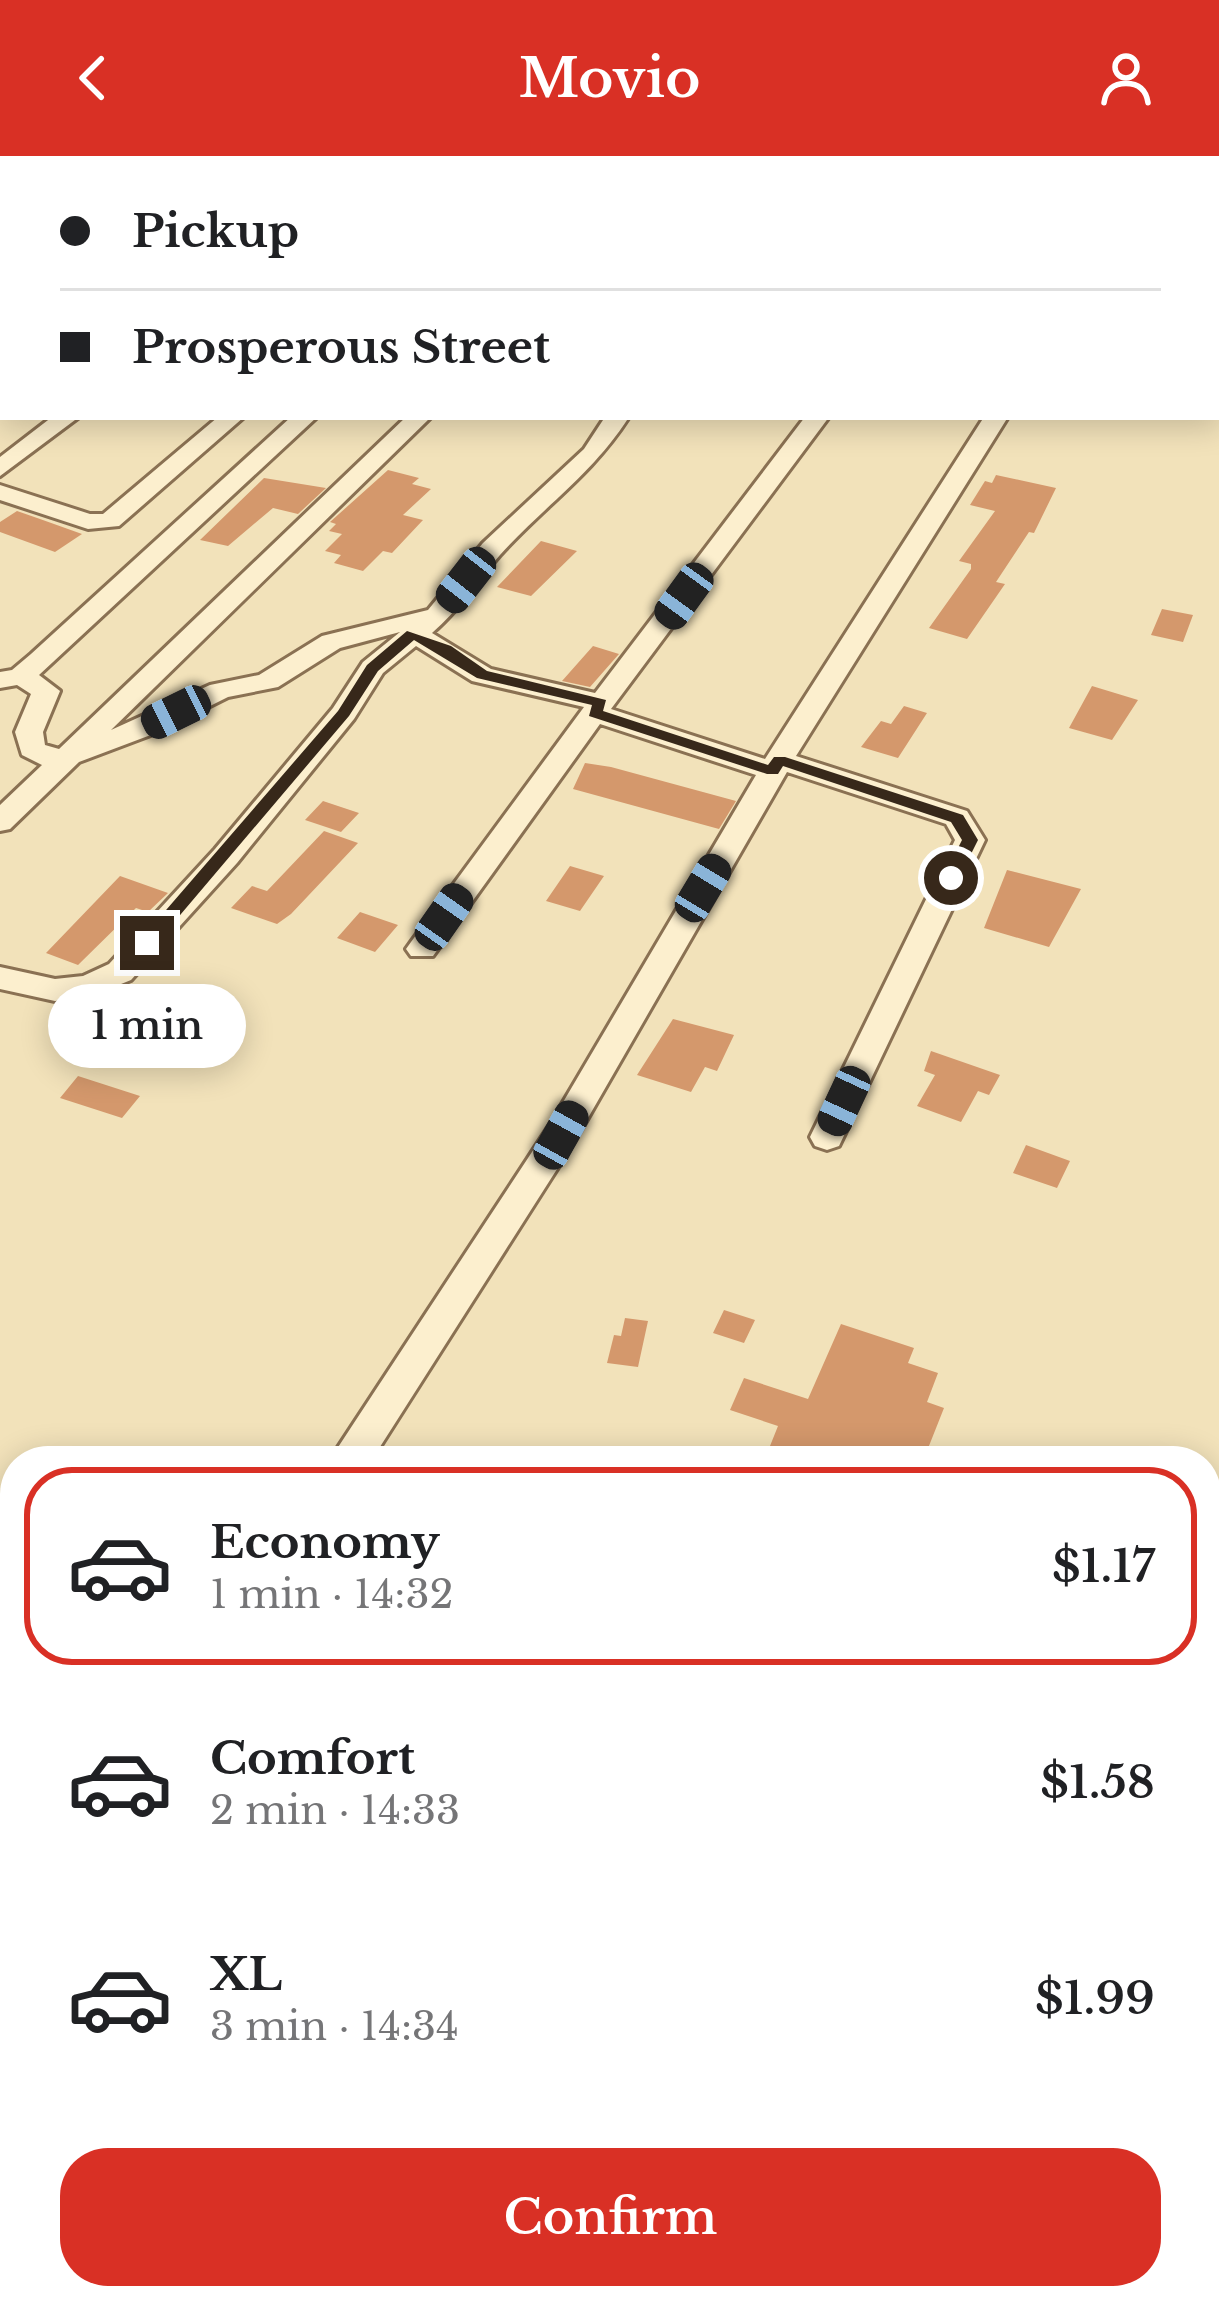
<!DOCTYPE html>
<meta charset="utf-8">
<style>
:root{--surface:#fff;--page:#f6f6f6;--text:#202124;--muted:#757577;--line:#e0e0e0;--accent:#d93025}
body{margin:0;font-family:"Libre Baskerville",serif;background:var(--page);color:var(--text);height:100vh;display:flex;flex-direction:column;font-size:45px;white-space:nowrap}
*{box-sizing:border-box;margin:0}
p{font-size:39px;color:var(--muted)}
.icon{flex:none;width:66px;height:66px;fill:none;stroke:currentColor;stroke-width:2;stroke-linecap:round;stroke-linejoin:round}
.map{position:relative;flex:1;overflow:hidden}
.sheet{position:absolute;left:0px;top:1290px;width:1221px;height:864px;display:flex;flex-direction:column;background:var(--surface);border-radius:48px 48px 0 0;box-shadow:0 6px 30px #0003}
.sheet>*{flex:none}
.guide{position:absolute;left:0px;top:0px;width:1221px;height:264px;box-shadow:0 6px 30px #0003;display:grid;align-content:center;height:264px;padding:0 60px;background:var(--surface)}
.end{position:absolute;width:54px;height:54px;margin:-27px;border:15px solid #37281a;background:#fff;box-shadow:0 0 0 6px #fff}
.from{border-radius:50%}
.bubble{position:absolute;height:84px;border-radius:42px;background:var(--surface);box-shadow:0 6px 30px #0003;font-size:39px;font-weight:600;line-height:84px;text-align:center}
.car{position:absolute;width:36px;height:72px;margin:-36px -18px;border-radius:15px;box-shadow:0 0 9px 3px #0007;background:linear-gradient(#222 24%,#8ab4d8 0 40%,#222 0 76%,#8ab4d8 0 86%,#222 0)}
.guide b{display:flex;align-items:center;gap:42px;height:114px;font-size:45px}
.guide b+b{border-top:3px solid var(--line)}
.guide i{width:30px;height:30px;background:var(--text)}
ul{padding:21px 0 0;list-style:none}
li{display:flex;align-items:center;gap:36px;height:198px;margin:0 24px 18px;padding:0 36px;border:6px solid transparent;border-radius:48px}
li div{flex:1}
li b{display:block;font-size:45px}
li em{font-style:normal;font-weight:600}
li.current{border-color:var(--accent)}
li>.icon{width:108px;height:108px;stroke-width:1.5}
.primary-button{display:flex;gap:24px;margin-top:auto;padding:24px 60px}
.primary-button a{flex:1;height:138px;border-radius:48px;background:var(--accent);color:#fff;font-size:48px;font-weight:600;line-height:138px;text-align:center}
header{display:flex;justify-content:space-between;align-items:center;height:156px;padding:0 60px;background:var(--accent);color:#fff;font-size:54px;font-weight:600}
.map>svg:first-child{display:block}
.building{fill:#d4986c}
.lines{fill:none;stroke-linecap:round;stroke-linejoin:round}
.minor-casing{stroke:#8a7153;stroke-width:6}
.minor{fill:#fcefce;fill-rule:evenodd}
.route{fill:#37281a}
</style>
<header><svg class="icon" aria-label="back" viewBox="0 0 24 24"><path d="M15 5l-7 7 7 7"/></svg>Movio<svg class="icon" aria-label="person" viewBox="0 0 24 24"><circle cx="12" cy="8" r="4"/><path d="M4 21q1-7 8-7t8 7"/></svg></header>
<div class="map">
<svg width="1219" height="2154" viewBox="0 0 1219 2154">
<rect width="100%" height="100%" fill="#f2e2ba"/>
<path class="building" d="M388,314L419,322L412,328L431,333L403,359L423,364L392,397L383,395L363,415L334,407L341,399L325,395L342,378L329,375L336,368L330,366Z
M996,319L1056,332L1034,377L1029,376L996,426L1005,428L967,483L929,472L971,413V408L959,405L995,355L970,349L985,325L992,327Z
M264,322L326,332L298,358L273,352L228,390L200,384Z
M17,355L40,363L82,378L55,396L0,376V366Z
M541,385L577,395L531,440L497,431Z
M1162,453L1193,459L1183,486L1151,479Z
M593,490L619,498L590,531L562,525Z
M1092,530L1138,544L1112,584L1069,572Z
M904,550L927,557L898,602L861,591L881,565L891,568Z
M585,607L611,611L736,645L719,673L573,633Z
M323,645L359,657L341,676L305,664Z
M324,675L358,687L291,758L277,768L231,752L252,730L267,735Z
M570,710L604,720L580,755L546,745Z
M1007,714L1081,733L1049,791L984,772Z
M120,720L168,737L148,756L136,752L78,809L46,797Z
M360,756L398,769L375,796L337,782Z
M673,863L734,879L717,915L705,911L691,936L637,919Z
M931,895L1000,919L989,939L978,935L961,966L917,950L935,919L924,915Z
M78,920L140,940L122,962L60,942Z
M1026,989L1070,1005L1057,1032L1013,1017Z
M724,1154L755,1164L744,1187L713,1177Z
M625,1162L648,1165L638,1211L607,1207L614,1179L621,1180Z
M841,1168L914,1192L908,1207L938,1217L927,1246L944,1252L923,1305H764L778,1270L730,1254L744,1222L808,1243Z"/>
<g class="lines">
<defs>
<path id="minor" d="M0,0H14L17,3H3L0,8Z
M80,0H101L77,3Z
M157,0H191L194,3H160Z
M260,0H282L257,3Z
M387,0H408L384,3Z
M516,0H536L513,3Z
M577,0H598L574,3Z
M675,0H695L672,3Z
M833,0H853L831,3Z
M1000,0H1020L998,3Z
M1147,0H1167L1145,3Z
M3,54V67L0,68V55Z
M3,97V110L0,111V98Z
M3,191V206L0,207V192Z
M52,261H79L0,320V301Z
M218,261H244L119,370L88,373L0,344V329L90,358H103Z
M291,261H317L39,519L60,535L43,576L45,589L59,593L406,261H431L111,574L210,529L259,519L322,480L428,454L483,387L584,293L605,261H629C591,320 545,349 500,399C477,425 459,454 432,477L491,513L595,537L805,261H829L611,553L765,603L984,261H1008L796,600L967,655L985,684L839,990L827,994L815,990L810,981L955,684L946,668L787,616L573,988L371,1305H329L549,970L756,619L600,568L433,800H411L406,793L411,786L584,551L472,525L416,490L383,517L354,563L237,707L131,824L89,841L55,845L0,833V811L55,823L83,820L109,808L215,693L333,552L363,506L400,476L340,492L278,531L228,541L156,577L79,606L10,673L0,675V649L42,609L22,599L15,576L31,538L17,529L0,532V516L12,514L31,498Z
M15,1886V1953L0,1959V1893Z
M669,2139H721L722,2154H670Z"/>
</defs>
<use href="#minor" class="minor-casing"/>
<use href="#minor" class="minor"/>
</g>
<path class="route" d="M407,475L451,490L487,515L606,544L603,555L768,609L774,601H785L963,659L978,684L957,726H945L943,722L962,684L951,666L783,610L778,618H767L589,560L592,549L477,522L414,484L378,515L349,560L153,791H141V783L338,555L367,509Z"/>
</svg>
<i class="end from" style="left:951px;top:722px"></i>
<i class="end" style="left:147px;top:787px"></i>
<div class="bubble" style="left:48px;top:828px;width:198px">1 min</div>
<i class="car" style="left:466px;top:424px;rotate:218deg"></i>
<i class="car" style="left:684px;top:440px;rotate:216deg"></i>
<i class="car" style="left:176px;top:556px;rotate:244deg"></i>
<i class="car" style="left:703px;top:732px;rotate:31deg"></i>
<i class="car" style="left:444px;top:761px;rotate:35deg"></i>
<i class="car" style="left:844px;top:945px;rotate:205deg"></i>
<i class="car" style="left:561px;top:979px;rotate:29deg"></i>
<div class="guide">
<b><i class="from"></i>Pickup</b>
<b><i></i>Prosperous Street</b>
</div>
<section class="sheet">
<ul>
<li class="current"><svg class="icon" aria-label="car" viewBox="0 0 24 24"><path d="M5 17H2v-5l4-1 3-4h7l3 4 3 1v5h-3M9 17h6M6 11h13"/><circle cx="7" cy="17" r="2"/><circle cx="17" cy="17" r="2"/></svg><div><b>Economy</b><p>1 min · 14:32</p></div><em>$1.17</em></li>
<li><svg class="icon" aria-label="car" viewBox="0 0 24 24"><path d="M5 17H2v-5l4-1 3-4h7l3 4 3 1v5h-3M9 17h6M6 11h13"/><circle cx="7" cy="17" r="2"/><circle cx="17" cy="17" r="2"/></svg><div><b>Comfort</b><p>2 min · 14:33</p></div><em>$1.58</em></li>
<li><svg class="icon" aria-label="car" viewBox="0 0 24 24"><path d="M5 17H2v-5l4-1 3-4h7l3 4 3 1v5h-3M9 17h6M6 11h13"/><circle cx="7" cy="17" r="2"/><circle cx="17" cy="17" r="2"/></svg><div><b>XL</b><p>3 min · 14:34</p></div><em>$1.99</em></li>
</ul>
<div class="primary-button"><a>Confirm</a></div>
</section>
</div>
